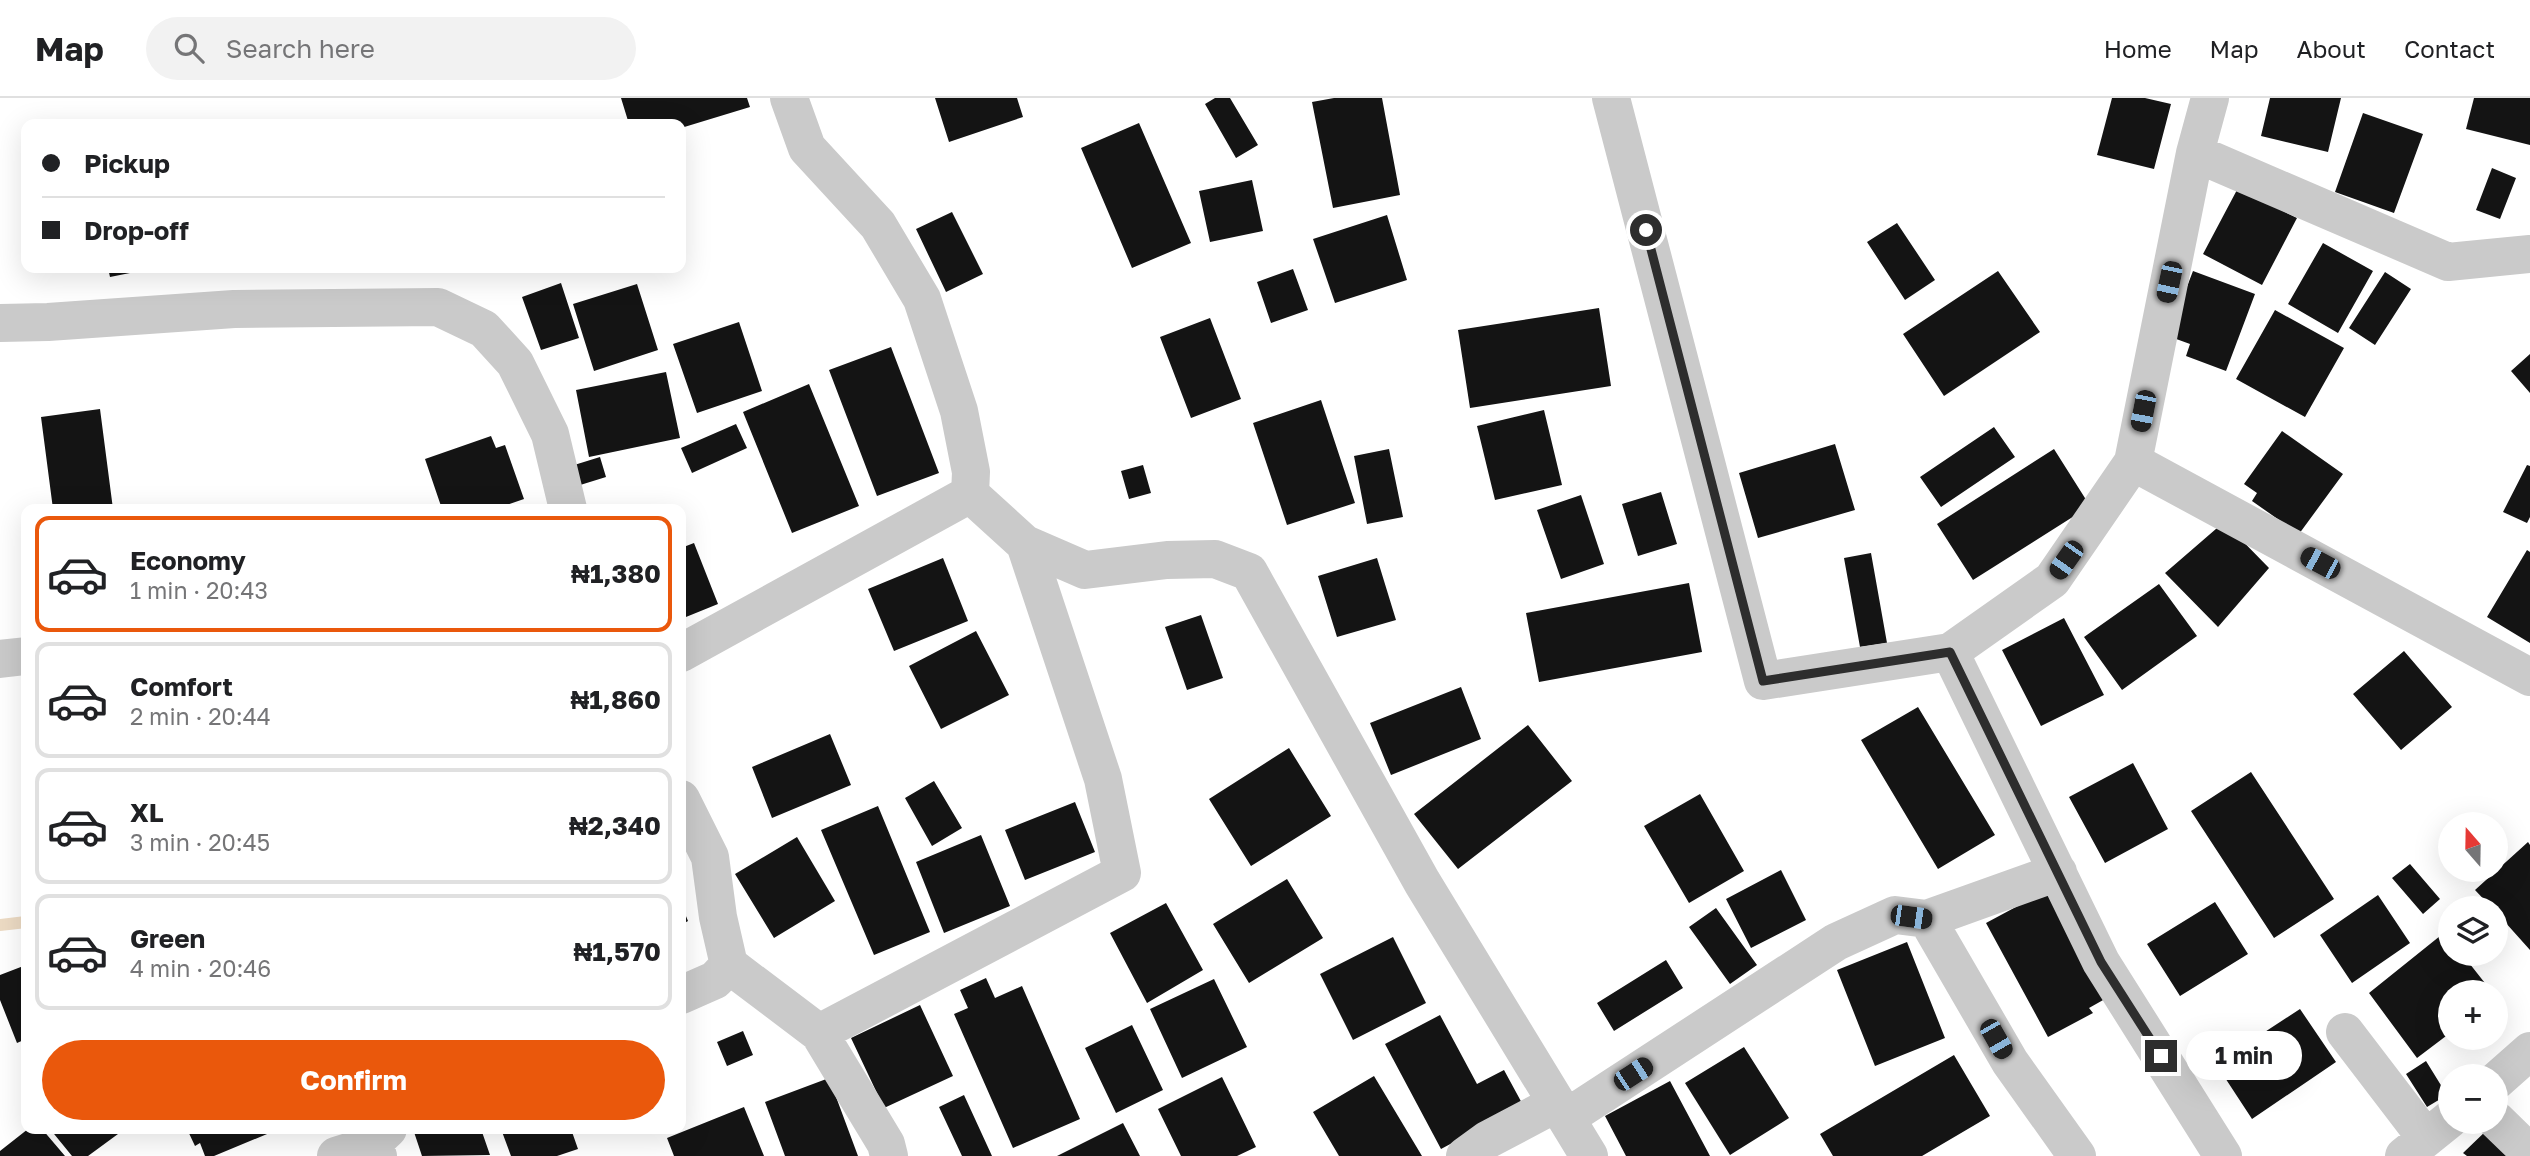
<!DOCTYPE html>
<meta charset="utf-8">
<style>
:root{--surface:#fff;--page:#f2f2f2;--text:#202124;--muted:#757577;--line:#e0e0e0;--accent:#ea580c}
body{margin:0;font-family:"Golos Text",sans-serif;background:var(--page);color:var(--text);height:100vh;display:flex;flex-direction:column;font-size:26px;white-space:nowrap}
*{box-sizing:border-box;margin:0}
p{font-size:23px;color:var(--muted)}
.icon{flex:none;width:38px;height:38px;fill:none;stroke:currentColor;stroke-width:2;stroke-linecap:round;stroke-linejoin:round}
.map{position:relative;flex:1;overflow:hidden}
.panel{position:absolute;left:21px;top:406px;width:665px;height:630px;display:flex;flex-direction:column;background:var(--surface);border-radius:14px;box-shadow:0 7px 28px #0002}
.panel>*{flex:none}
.guide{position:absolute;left:21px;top:21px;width:665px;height:154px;border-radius:14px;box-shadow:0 7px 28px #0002;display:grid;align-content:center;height:154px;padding:0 21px;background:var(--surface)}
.needle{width:46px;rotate:340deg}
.tools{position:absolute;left:2438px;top:714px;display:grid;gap:14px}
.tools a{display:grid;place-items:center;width:70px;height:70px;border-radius:50%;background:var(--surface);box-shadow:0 7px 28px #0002;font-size:35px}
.end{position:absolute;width:32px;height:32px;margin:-16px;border:9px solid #2d2d2d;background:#fff;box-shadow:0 0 0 4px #fff}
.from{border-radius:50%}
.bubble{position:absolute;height:49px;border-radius:24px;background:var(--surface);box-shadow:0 7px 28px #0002;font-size:23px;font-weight:700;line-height:49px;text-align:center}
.car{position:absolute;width:21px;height:42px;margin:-21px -10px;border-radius:9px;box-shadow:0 0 5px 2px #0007;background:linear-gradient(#222 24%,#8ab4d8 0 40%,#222 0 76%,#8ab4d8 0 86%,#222 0)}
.guide b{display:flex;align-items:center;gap:24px;height:66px;font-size:26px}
.guide b+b{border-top:2px solid var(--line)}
.guide i{width:18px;height:18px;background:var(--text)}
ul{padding:12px 0 0;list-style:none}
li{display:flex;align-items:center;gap:21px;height:116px;margin:0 14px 10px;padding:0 7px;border:4px solid var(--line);border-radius:14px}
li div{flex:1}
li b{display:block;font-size:26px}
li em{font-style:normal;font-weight:700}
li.current{border-color:var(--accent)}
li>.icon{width:63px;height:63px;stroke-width:1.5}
.button{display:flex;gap:14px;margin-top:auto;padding:14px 21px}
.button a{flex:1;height:80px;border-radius:42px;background:var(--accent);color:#fff;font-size:28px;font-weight:700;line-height:80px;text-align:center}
header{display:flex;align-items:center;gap:42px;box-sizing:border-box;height:98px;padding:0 35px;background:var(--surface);border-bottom:2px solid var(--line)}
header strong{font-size:33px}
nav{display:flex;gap:38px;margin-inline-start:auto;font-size:24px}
.search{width:490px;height:63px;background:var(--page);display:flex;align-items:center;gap:18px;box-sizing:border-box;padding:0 24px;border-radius:38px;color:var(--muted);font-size:26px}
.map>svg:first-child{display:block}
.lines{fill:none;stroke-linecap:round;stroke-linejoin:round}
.stream{stroke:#eddbc4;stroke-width:12}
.building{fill:#141414}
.minor{stroke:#cacaca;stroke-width:38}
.route{stroke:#2d2d2d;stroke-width:9}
</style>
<header>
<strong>Map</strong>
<div class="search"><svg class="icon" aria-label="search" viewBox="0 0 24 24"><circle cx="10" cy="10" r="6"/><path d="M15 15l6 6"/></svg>Search here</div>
<nav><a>Home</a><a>Map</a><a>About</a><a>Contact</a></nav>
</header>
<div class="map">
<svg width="2530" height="1058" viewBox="0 0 2530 1058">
<rect width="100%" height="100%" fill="#fff"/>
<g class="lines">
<path class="stream" d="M0,827L26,824"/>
</g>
<path class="building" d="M621,0H747L750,9L681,30V26H629Z
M935,0H1017L1023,19L949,44Z
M1215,0H1230L1258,47L1236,60L1205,6Z
M1334,0H1382L1400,97L1333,110L1312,4Z
M2112,0H2145L2171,6L2154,71L2097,57Z
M2270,0H2341L2328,54L2261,38Z
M2474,0H2530V47L2466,31Z
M2363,15L2423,36L2394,115L2335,94Z
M1139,25L1191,145L1132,170L1081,50Z
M2492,70L2516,80L2500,121L2476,112Z
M1252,82L1263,133L1210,144L1199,93Z
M2238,90L2297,120L2262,187L2203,156Z
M952,114L983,176L946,194L916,131Z
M1387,117L1407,182L1335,205L1313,141Z
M1897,125L1935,182L1905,202L1867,144Z
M2323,145L2373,173L2338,235L2288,206Z
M108,170H150V171L110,179Z
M1293,171L1308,212L1271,225L1257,184Z
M1998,173L2040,234L1944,298L1903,236Z
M2193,173L2255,196L2226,273L2186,258L2190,246L2168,238Z
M2385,174L2411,191L2375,247L2349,230Z
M561,185L579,240L541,252L522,199Z
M637,186L658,252L594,273L573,206Z
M1599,210L1611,288L1470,310L1458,232Z
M2275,212L2344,250L2305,319L2236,281Z
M1210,220L1241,301L1191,320L1160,239Z
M739,224L762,293L697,315L673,246Z
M891,249L939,375L877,398L829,272Z
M2530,256V295L2511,273Z
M666,274L680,340L589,359L576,292Z
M809,286L859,408L792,435L743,314Z
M1321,302L1355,405L1287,427L1253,325Z
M100,311L113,411H53L41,319Z
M1544,312L1562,387L1495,402L1477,328Z
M736,326L747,350L692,375L681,350Z
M1994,329L2015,359L1941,409L1920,379Z
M2282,333L2343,376L2299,436L2252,403L2257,395L2244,386Z
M491,338L496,350L505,347L524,401L495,411H442L425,361Z
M1835,346L1855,412L1758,440L1739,375Z
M1389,351L1403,419L1367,426L1354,358Z
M2054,351L2090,408L1973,482L1937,426Z
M600,359L606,379L577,388L571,368Z
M1143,367L1151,395L1129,401L1121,373Z
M2527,367L2530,368V419L2527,425L2503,414Z
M1661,394L1677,446L1638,458L1622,406Z
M1581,397L1604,466L1561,481L1537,412Z
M2224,424L2269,470L2218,529L2165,475Z
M694,445L718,506L681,521V450Z
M2527,452L2530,454V545L2487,519Z
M1871,455L1887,545L1860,549L1844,460Z
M943,460L968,523L894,553L868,491Z
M1377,460L1396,522L1337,539L1318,478Z
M1689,485L1702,554L1539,584L1526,515Z
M2159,486L2197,538L2122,592L2084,539Z
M1201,517L1223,580L1187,592L1165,529Z
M2064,520L2104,597L2041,628L2002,552Z
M976,533L1009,597L941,631L909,568Z
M2404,553L2452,609L2401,652L2353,596Z
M1461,589L1481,641L1391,677L1370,625Z
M1918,609L1995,737L1938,771L1861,642Z
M1528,627L1572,683L1458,771L1414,716Z
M830,636L851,687L772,720L752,669Z
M1289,650L1331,718L1251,768L1209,701Z
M2133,665L2168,731L2105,765L2069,699Z
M2251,674L2334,801L2274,840L2191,713Z
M934,683L962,730L932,748L905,700Z
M1700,696L1744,773L1689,805L1644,728Z
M1075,704L1095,754L1025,782L1005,732Z
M878,708L930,834L874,857L821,732Z
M981,737L1010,808L944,835L916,764Z
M797,739L835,803L774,840L735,776Z
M2528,744L2530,747V852L2496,814V810H2492L2475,792Z
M2410,766L2440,801L2423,816L2392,780Z
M1781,772L1806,822L1751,850L1726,801Z
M1287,781L1323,840L1249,885L1213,826Z
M2053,789L2112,897L2089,910L2093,915L2048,939L1986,825Z
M2378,797L2410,845L2352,885L2320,837Z
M2215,804L2248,856L2180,898L2147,846Z
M1166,805L1203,872L1147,905L1110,835Z
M681,806L688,823L681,827Z
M1716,810L1757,867L1730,886L1689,829Z
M2445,834L2450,841V856H2462L2492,894H2450V935L2417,960L2369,895Z
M1393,839L1426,905L1353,942L1320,876Z
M1907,844L1945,940L1875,968L1837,872Z
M1666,862L1683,890L1614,933L1597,905Z
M26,867V941L17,945L0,902V877Z
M986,880L995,900L1022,888L1080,1021L1013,1050L954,916L968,910L960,892Z
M1214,881L1247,949L1182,980L1150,911Z
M920,907L953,978L884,1010L851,940Z
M2300,911L2336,964L2252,1021L2216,966Z
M1440,917L1477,986L1504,972L1523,1007L1441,1051L1385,946Z
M1132,927L1163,992L1116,1015L1085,950Z
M743,933L753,957L727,968L717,944Z
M1744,949L1789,1020L1730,1057L1685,985Z
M1954,957L1990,1018L1922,1058H1833L1820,1036Z
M2426,963L2447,997L2427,1009L2406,976Z
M1374,978L1422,1058H1339L1313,1014Z
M1222,979L1256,1049L1237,1058H1181L1158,1011Z
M829,980L858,1058H785L765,1004Z
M1670,983L1710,1058H1626L1605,1018Z
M964,997L992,1058H962L939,1009Z
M744,1009L764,1058H674L667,1040Z
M1123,1025L1140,1058H1057Z
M2489,1030L2515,1058H2467L2463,1055Z
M28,1031H42L65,1058H0V1053Z
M50,1031H114L118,1036L88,1058H72Z
M187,1031H279L214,1058H205L200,1045L195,1048Z
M413,1031H481L490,1057L422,1058Z
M501,1031H571L578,1051L557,1058H511Z"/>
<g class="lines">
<path class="minor" d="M789,0L807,50L878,127L922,201L959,313L971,374L970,396
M1611,0L1763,583L1950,554L2052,482L2133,364L2195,55L2210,0
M2195,55L2448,164L2530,156
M0,225L48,224L234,211L438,209L484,231L515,265L550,336L568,411
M2133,364L2530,579
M970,396L1025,446L1085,472L1167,462L1215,461L1249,474L1422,784L1589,1058
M1950,554L2101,864L2223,1058
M681,555L970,396
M0,561L26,558
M681,701L710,759L718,819L729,867L819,935L886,1046L889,1058
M1927,821L2058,774
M681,897L715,882L729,867
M2345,934L2426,1040
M819,935L1122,775L1103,681L1025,446
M2496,983L2530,953
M1566,1020L1836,844L1895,817L1927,821L2010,964L2077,1058
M2496,1022L2530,1055
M336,1058L371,1047
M378,1058L371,1047L388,1031
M1465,1058L1487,1042L1557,1005
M2404,1058L2450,1021"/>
</g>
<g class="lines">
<path class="route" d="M1646,132L1763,583L1950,554L2101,864L2161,958"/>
</g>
</svg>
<div class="tools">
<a><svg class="needle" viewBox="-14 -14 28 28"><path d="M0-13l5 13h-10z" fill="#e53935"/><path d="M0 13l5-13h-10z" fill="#757577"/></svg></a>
<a><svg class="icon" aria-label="layers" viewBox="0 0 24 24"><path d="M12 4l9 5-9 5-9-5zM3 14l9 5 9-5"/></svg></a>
<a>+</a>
<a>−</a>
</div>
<i class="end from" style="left:1646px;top:132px"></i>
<i class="end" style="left:2161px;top:958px"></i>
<div class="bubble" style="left:2186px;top:933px;width:116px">1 min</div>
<i class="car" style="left:2169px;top:184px;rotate:192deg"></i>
<i class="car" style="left:2143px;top:313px;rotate:191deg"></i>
<i class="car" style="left:2066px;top:462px;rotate:215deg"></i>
<i class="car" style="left:2320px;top:465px;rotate:298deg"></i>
<i class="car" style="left:1911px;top:819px;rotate:98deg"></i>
<i class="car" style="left:1996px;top:941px;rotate:150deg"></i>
<i class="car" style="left:1633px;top:976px;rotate:57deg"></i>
<div class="guide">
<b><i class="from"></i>Pickup</b>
<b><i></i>Drop-off</b>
</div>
<section class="panel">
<ul>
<li class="current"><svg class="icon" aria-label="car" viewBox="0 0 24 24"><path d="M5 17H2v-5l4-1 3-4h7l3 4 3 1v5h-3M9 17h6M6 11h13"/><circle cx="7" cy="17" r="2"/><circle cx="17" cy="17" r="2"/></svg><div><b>Economy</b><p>1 min · 20:43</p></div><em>₦1,380</em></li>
<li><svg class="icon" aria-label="car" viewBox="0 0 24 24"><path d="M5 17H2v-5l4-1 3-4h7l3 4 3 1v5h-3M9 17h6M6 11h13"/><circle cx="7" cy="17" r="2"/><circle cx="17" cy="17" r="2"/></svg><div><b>Comfort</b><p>2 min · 20:44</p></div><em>₦1,860</em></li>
<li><svg class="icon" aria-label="car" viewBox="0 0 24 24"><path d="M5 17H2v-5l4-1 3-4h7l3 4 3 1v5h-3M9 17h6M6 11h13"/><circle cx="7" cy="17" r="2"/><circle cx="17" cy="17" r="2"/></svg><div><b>XL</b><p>3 min · 20:45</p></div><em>₦2,340</em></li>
<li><svg class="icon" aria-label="car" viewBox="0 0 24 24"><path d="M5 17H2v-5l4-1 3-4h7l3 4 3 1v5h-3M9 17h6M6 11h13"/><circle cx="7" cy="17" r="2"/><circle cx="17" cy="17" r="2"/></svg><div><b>Green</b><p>4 min · 20:46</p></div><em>₦1,570</em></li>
</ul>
<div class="button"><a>Confirm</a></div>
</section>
</div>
